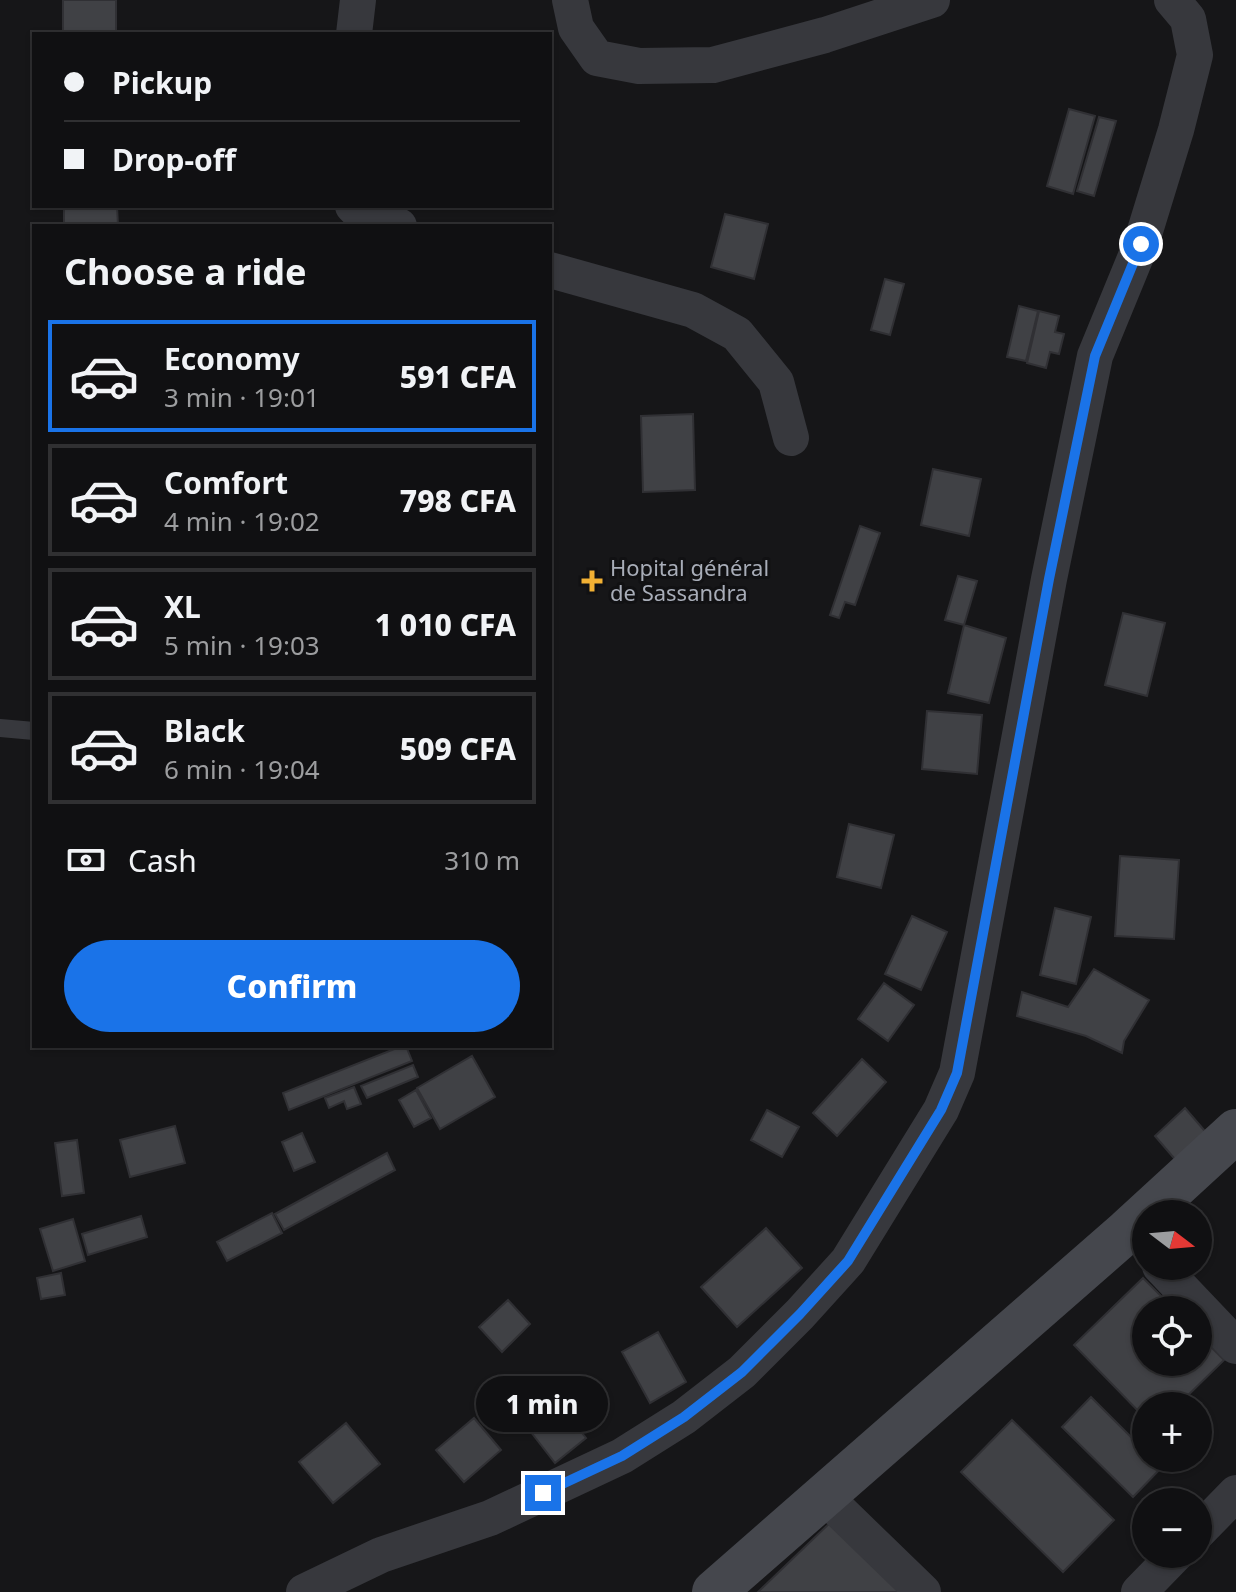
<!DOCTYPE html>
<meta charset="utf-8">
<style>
:root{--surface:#101012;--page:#19191b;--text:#f1f3f6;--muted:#9c9d9f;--line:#303032;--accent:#1a73e8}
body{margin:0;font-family:"Noto Sans",sans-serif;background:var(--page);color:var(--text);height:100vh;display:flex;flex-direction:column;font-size:30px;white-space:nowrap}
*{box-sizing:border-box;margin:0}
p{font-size:26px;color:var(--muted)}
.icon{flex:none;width:44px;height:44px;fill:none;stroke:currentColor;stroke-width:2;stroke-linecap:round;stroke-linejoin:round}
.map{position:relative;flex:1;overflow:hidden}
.panel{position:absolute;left:32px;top:224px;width:520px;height:824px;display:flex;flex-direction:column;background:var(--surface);border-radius:0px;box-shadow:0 2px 6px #0004,0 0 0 2px var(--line)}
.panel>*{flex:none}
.guide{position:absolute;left:32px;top:32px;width:520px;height:176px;border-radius:0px;box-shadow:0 2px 6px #0004,0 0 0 2px var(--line);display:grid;align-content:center;height:176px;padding:0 32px;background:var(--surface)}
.needle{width:52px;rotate:106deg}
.tools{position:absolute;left:1132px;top:1200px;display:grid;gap:16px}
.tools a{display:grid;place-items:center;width:80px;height:80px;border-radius:50%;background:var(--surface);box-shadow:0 2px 6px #0004,0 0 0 2px var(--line);font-size:40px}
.end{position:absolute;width:36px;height:36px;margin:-18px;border:10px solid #1a73e8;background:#fff;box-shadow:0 0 0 4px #fff}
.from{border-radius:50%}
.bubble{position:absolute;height:56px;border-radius:28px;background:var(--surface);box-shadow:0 2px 6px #0004,0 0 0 2px var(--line);font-size:26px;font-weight:800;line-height:56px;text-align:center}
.guide b{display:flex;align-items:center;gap:28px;height:76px;font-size:30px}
.guide b+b{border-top:2px solid var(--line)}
.guide i{width:20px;height:20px;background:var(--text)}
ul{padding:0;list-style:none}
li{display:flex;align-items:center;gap:24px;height:112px;margin:0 16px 12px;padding:0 16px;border:4px solid var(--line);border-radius:0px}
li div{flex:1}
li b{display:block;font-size:30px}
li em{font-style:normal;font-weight:800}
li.current{border-color:var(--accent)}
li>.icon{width:72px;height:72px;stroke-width:1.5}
h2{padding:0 32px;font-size:36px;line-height:96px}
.pay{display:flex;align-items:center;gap:20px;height:88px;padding:0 32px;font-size:30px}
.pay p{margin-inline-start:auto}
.primary-button{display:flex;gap:16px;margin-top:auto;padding:16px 32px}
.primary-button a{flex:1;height:92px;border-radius:48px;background:var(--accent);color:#fff;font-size:32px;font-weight:800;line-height:92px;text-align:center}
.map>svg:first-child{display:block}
.building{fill:#404145;stroke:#303034;stroke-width:2}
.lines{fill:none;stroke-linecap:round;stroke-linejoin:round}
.lane{stroke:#37383d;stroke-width:18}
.street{stroke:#37383d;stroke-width:36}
.secondary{stroke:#45474d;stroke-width:44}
.route{stroke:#1a73e8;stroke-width:10}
.poi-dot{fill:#f2b134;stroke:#111113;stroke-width:3}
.labels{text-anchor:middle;stroke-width:6;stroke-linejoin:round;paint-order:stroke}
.poi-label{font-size:22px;fill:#a8adb8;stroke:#111113;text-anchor:start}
</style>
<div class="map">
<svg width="1236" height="1592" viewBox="0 0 1236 1592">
<rect width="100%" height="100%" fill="#161618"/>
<path class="building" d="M63,0H116V34H63Z
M1069,109L1095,116L1073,194L1047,186Z
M1099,117L1116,121L1094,196L1077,191Z
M64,206H117L118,226H64Z
M725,214L768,224L754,279L711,267Z
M885,279L904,284L890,335L871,330Z
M1019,306L1038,311L1026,361L1007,357Z
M1039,311L1059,316L1055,332L1064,334L1059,354L1050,352L1046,368L1027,363Z
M693,414L695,490L643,492L641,416Z
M933,469L981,479L969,536L921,525Z
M860,526L880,533L855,605L845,602L839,618L830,615Z
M958,576L977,581L964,625L945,620Z
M1123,613L1165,623L1147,696L1105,685Z
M964,625L1006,638L989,703L948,693Z
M927,711L982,715L977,774L922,769Z
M849,824L894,835L881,888L837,877Z
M1120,856L1179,860L1174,939L1115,936Z
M1055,908L1091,917L1076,984L1040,975Z
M912,916L947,932L921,990L885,974Z
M1094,969L1149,1000L1124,1041L1122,1053L1086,1036L1017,1016L1022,992L1068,1007Z
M884,983L914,1005L888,1041L858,1019Z
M402,1046H406L412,1061L289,1110L283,1093Z
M472,1056L495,1097L440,1129L417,1088Z
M862,1059L886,1082L837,1136L813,1113Z
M413,1065L418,1077L367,1098L361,1086Z
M354,1087L361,1104L347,1109L344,1101L329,1108L325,1098Z
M416,1090L431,1118L414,1127L399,1100Z
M1185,1108L1210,1137L1179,1164L1155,1136Z
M767,1110L799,1127L782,1157L751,1140Z
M175,1126L185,1163L130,1177L120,1140Z
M302,1133L315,1162L294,1171L282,1142Z
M77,1140L84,1193L62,1196L55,1143Z
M387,1153L395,1170L284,1230L275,1214Z
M272,1213L282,1233L227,1261L217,1242Z
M141,1216L147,1237L88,1255L82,1234Z
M73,1219L85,1261L53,1271L40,1229Z
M766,1228L802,1268L737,1327L701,1287Z
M61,1273L65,1295L41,1299L37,1278Z
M1143,1278L1175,1310H1146V1362H1198V1334L1224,1360L1177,1406H1146V1419L1074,1345Z
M508,1300L530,1324L502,1352L479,1327Z
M658,1332L686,1382L650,1403L622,1352Z
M1091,1397L1146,1452V1458H1152L1162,1467L1133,1497L1062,1427Z
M558,1402L586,1438L555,1463L527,1427Z
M474,1418L501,1450L464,1482L436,1450Z
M1012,1420L1114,1520L1063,1572L961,1472Z
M346,1423L380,1464L333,1503L299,1462Z
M834,1519L903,1592H758Z"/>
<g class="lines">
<path class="lane" d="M0,728L34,731"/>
<path class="street" d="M570,0L576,28L597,58L639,66L713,65L825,35L932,0
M354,34L358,0
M353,206L360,213L399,226
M550,270L693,310L737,334L776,382L791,438
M1160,1266L1236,1346
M824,1496L923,1592
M1198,1532L1236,1493
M304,1592L381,1555L490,1518L622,1456L684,1417L742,1372L800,1314L848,1261L941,1110L957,1073L1049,579L1095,356L1141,244L1176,130L1195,55L1188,19L1172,0
M1139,1592L1176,1554"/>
<path class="secondary" d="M714,1592L1127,1231L1236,1131"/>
</g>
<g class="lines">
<path class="route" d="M543,1493L622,1456L684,1417L742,1372L800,1314L848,1261L941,1110L957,1073L1049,579L1095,356L1141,244"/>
</g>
<path class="poi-dot" d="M588 569h8v8h8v8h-8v8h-8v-8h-8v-8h8z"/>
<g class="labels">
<g class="poi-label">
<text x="610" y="576">Hopital général<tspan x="610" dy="25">de Sassandra</tspan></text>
</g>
</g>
</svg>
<div class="tools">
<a><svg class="needle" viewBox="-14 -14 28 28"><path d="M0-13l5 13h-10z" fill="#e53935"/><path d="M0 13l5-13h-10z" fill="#9c9d9f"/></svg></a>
<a><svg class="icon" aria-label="locate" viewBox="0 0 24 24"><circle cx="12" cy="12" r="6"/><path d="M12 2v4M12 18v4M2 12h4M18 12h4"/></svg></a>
<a>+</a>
<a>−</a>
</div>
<i class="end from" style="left:1141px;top:244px"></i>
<i class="end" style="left:543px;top:1493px"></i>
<div class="bubble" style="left:476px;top:1376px;width:132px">1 min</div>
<div class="guide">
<b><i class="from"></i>Pickup</b>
<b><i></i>Drop-off</b>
</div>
<section class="panel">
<h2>Choose a ride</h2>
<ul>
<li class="current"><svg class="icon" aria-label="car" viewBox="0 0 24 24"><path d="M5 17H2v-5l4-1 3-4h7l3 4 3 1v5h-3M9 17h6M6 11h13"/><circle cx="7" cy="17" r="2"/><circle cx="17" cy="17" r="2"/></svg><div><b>Economy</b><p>3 min · 19:01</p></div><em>591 CFA</em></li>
<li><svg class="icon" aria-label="car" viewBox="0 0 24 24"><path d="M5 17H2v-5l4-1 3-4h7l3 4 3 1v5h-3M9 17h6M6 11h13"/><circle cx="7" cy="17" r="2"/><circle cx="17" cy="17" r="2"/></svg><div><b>Comfort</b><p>4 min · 19:02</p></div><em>798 CFA</em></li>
<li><svg class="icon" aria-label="car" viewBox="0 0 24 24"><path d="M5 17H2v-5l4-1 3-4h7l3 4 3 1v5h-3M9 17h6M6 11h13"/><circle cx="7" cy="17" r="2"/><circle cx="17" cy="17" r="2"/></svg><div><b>XL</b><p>5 min · 19:03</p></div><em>1 010 CFA</em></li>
<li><svg class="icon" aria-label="car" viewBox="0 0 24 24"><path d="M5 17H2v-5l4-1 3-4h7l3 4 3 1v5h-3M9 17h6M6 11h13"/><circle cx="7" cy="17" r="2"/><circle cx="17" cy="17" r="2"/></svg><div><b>Black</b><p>6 min · 19:04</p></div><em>509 CFA</em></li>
</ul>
<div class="pay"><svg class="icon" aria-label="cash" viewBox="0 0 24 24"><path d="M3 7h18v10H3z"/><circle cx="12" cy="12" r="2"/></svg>Cash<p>310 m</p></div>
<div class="primary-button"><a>Confirm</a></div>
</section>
</div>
